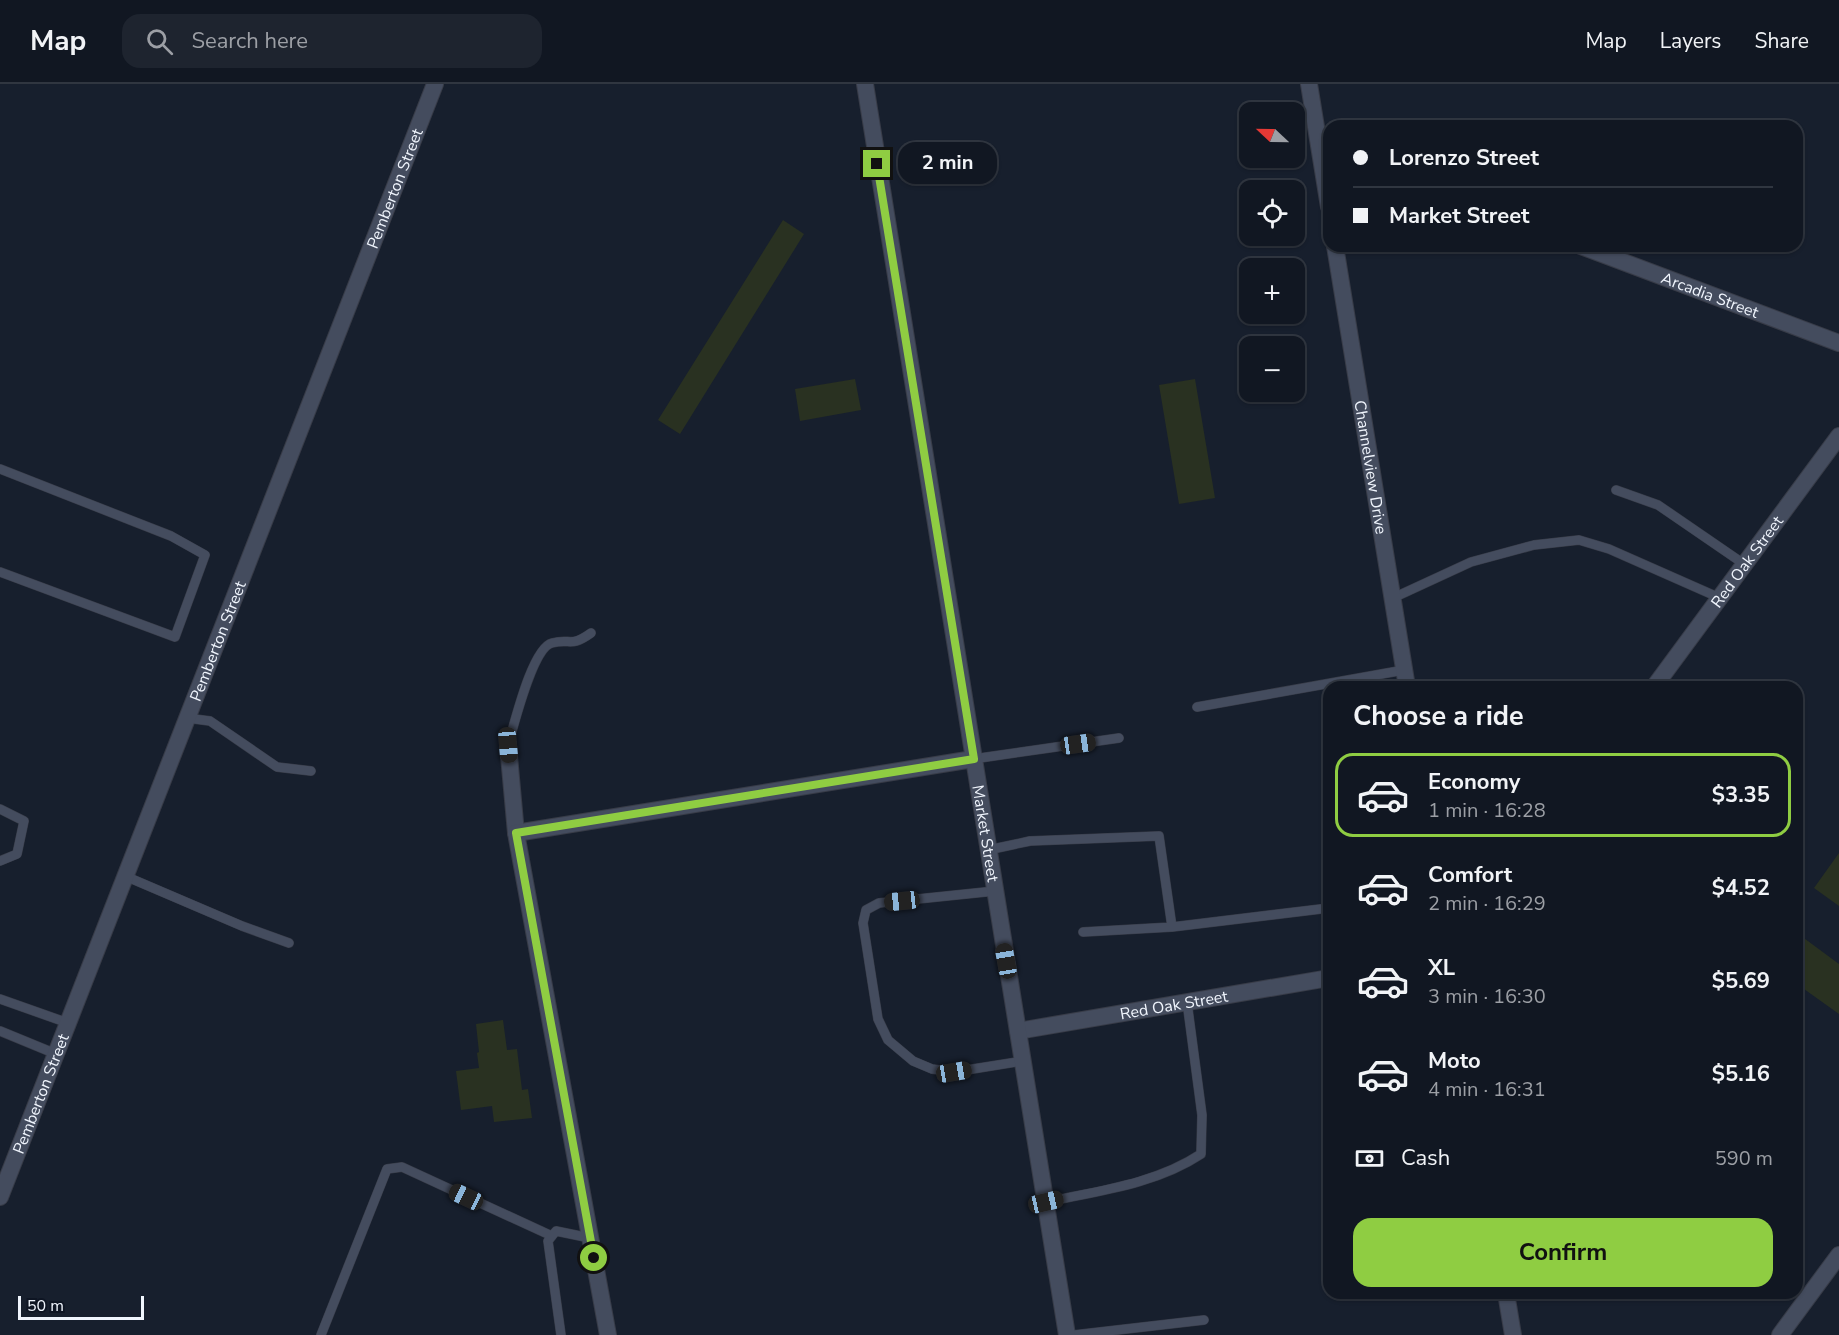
<!DOCTYPE html>
<meta charset="utf-8">
<style>
:root{--surface:#111722;--page:#1e242f;--text:#f1f3f6;--muted:#9c9fa5;--line:#303640;--accent:#8fcd42}
body{margin:0;font-family:"Nunito Sans",sans-serif;background:var(--page);color:var(--text);height:100vh;display:flex;flex-direction:column;font-size:22px;white-space:nowrap}
*{box-sizing:border-box;margin:0}
p{font-size:20px;color:var(--muted)}
.icon{flex:none;width:33px;height:33px;fill:none;stroke:currentColor;stroke-width:2;stroke-linecap:round;stroke-linejoin:round}
.map{position:relative;flex:1;overflow:hidden}
.details{position:absolute;left:1323px;top:597px;width:480px;height:618px;display:flex;flex-direction:column;background:var(--surface);border-radius:18px;box-shadow:0 2px 4px #0004,0 0 0 2px var(--line)}
.details>*{flex:none}
.top-card{position:absolute;left:1323px;top:36px;width:480px;height:132px;border-radius:18px;box-shadow:0 2px 4px #0004,0 0 0 2px var(--line);display:grid;align-content:center;height:132px;padding:0 30px;background:var(--surface)}
.needle{width:39px;rotate:292deg}
.buttons{position:absolute;left:1239px;top:18px;display:grid;gap:12px}
.buttons a{display:grid;place-items:center;width:66px;height:66px;border-radius:12px;background:var(--surface);box-shadow:0 2px 4px #0004,0 0 0 2px var(--line);font-size:30px}
.scale{position:absolute;left:18px;bottom:15px;width:126px;box-sizing:border-box;padding-left:6px;border:3px solid #f0f5fd;border-top:0;font-size:16px;line-height:21px;white-space:nowrap;color:#f0f5fd;-webkit-text-stroke:4px #0e1523;paint-order:stroke}
.end{position:absolute;width:27px;height:27px;margin:-14px;border:8px solid #8fcd42;background:#111;box-shadow:0 0 0 3px #111}
.from{border-radius:50%}
.bubble{position:absolute;height:42px;border-radius:18px;background:var(--surface);box-shadow:0 2px 4px #0004,0 0 0 2px var(--line);font-size:20px;font-weight:700;line-height:42px;text-align:center}
.car{position:absolute;width:18px;height:36px;margin:-18px -9px;border-radius:8px;box-shadow:0 0 4px 2px #0007;background:linear-gradient(#222 24%,#8ab4d8 0 40%,#222 0 76%,#8ab4d8 0 86%,#222 0)}
.top-card b{display:flex;align-items:center;gap:21px;height:57px;font-size:22px}
.top-card b+b{border-top:2px solid var(--line)}
.top-card i{width:15px;height:15px;background:var(--text)}
ul{padding:0;list-style:none}
li{display:flex;align-items:center;gap:18px;height:84px;margin:0 12px 9px;padding:0 18px;border:3px solid transparent;border-radius:18px}
li div{flex:1}
li b{display:block;font-size:22px}
li em{font-style:normal;font-weight:700}
li.on{border-color:var(--accent)}
li>.icon{width:54px;height:54px;stroke-width:1.5}
h2{padding:0 30px;font-size:27px;line-height:72px}
.pay{display:flex;align-items:center;gap:15px;height:66px;padding:0 30px;font-size:22px}
.pay p{margin-inline-start:auto}
.primary-button{display:flex;gap:12px;margin-top:auto;padding:12px 30px}
.primary-button a{flex:1;height:69px;border-radius:18px;background:var(--accent);color:#111;font-size:24px;font-weight:700;line-height:69px;text-align:center}
header{display:flex;align-items:center;gap:36px;box-sizing:border-box;height:84px;padding:0 30px;background:var(--surface);border-bottom:2px solid var(--line)}
header strong{font-size:28px}
nav{display:flex;gap:33px;margin-inline-start:auto;font-size:21px}
.search{width:420px;height:54px;background:var(--page);display:flex;align-items:center;gap:15px;box-sizing:border-box;padding:0 21px;border-radius:18px;color:var(--muted);font-size:22px}
.map>svg:first-child{display:block}
.building{fill:#293121}
.lines{fill:none;stroke-linecap:round;stroke-linejoin:round}
.service-casing{stroke:#383c48;stroke-width:10}
.minor-casing{stroke:#383c48;stroke-width:18}
.tertiary-casing{stroke:#383c48;stroke-width:18}
.service{stroke:#444c5e;stroke-width:9}
.minor{stroke:#444c5e;stroke-width:16}
.tertiary{stroke:#444c5e;stroke-width:16}
.route{stroke:#8fcd42;stroke-width:8}
.labels{text-anchor:middle;stroke-width:6;stroke-linejoin:round;paint-order:stroke}
.street-label{font-size:16px;fill:#f0f5fd;stroke:#0e1523}
</style>
<header>
<strong>Map</strong>
<div class="search"><svg class="icon" aria-label="search" viewBox="0 0 24 24"><circle cx="10" cy="10" r="6"/><path d="M15 15l6 6"/></svg>Search here</div>
<nav><a>Map</a><a>Layers</a><a>Share</a></nav>
</header>
<div class="map">
<svg width="1839" height="1251" viewBox="0 0 1839 1251">
<rect width="100%" height="100%" fill="#171f2d"/>
<path class="building" d="M783,136L804,150L680,350L658,336Z
M855,295L861,326L800,337L795,305Z
M1195,295L1215,414L1179,420L1159,301Z
M1839,769V822L1814,804Z
M1797,849L1839,880V930L1797,900Z
M503,936L507,966L517,965L522,1006L528,1005L532,1034L494,1038L492,1022L461,1026L456,987L479,984L477,969L479,968L476,940Z"/>
<g class="lines">
<defs>
<path id="service" d="M0,385L171,452L205,471L175,553L0,488
M1616,406L1658,421L1744,480
M1393,514L1471,478L1534,461L1579,456L1609,465L1720,514
M1197,623L1404,586
M187,634L210,637L277,683L311,687
M508,661C514,642 532,564 552,559C571,554 570,564 591,549
M973,675L1119,654
M0,725L24,737L17,770L0,777
M988,766L1030,757L1159,752L1172,843L1083,848
M125,792L242,842L289,859
M995,807L879,819L866,826L863,839L878,935L888,956L913,977L932,985L954,988L1023,977
M1172,843L1329,824
M0,915L68,939
M0,947L56,970
M1046,1118C1098,1107 1156,1100 1201,1070L1202,1031L1187,918
M321,1251L387,1085L402,1083L552,1152
M561,1251L548,1157L556,1147L590,1154
M1074,1251L1204,1236"/>
<g id="minor">
<path d="M1309,0L1329,123"/>
<path id="s1" d="M1335,162L1407,603"/>
<path id="s2" d="M1581,162L1839,259"/>
<path id="s3" d="M1654,603L1839,352"/>
<path d="M508,661L516,749L608,1251"/>
<path d="M516,749L973,675"/>
<path id="s4" d="M1018,947L1329,894"/>
<path d="M1506,1209L1513,1251"/>
<path d="M1780,1251L1839,1171"/>
</g>
<g id="tertiary">
<path id="s5" d="M865,0L1067,1251"/>
<path id="s6" d="M0,1113L435,0"/>
</g>
</defs>
<use href="#service" class="service-casing"/>
<use href="#minor" class="minor-casing"/>
<use href="#tertiary" class="tertiary-casing"/>
<use href="#service" class="service"/>
<use href="#minor" class="minor"/>
<use href="#tertiary" class="tertiary"/>
</g>
<g class="lines">
<path class="route" d="M594,1174L516,749L974,675L877,80"/>
</g>
<g class="labels">
<g class="street-label">
<text dy="6" stroke="none"><textPath href="#s6" startOffset="1083">Pemberton Street</textPath></text>
<text dy="6" stroke="none"><textPath href="#s2" startOffset="138">Arcadia Street</textPath></text>
<text dy="6" stroke="none"><textPath href="#s1" startOffset="224">Channelview Drive</textPath></text>
<text dy="6" stroke="none"><textPath href="#s3" startOffset="156">Red Oak Street</textPath></text>
<text dy="6" stroke="none"><textPath href="#s6" startOffset="597">Pemberton Street</textPath></text>
<text dy="6" stroke="none"><textPath href="#s5" startOffset="759">Market Street</textPath></text>
<text dy="6" stroke="none"><textPath href="#s4" startOffset="158">Red Oak Street</textPath></text>
<text dy="6" stroke="none"><textPath href="#s6" startOffset="111">Pemberton Street</textPath></text>
</g>
</g>
</svg>
<div class="buttons">
<a><svg class="needle" viewBox="-14 -14 28 28"><path d="M0-13l5 13h-10z" fill="#e53935"/><path d="M0 13l5-13h-10z" fill="#9c9fa5"/></svg></a>
<a><svg class="icon" aria-label="locate" viewBox="0 0 24 24"><circle cx="12" cy="12" r="6"/><path d="M12 2v4M12 18v4M2 12h4M18 12h4"/></svg></a>
<a>+</a>
<a>−</a>
</div>
<div class="scale">50 m</div>
<i class="end from" style="left:594px;top:1174px"></i>
<i class="end" style="left:877px;top:80px"></i>
<div class="bubble" style="left:898px;top:58px;width:99px">2 min</div>
<i class="car" style="left:1078px;top:660px;rotate:82deg"></i>
<i class="car" style="left:508px;top:661px;rotate:175deg"></i>
<i class="car" style="left:902px;top:817px;rotate:264deg"></i>
<i class="car" style="left:1006px;top:877px;rotate:350deg"></i>
<i class="car" style="left:954px;top:988px;rotate:81deg"></i>
<i class="car" style="left:466px;top:1113px;rotate:295deg"></i>
<i class="car" style="left:1046px;top:1118px;rotate:77deg"></i>
<div class="top-card">
<b><i class="from"></i>Lorenzo Street</b>
<b><i></i>Market Street</b>
</div>
<section class="details">
<h2>Choose a ride</h2>
<ul>
<li class="on"><svg class="icon" aria-label="car" viewBox="0 0 24 24"><path d="M5 17H2v-5l4-1 3-4h7l3 4 3 1v5h-3M9 17h6M6 11h13"/><circle cx="7" cy="17" r="2"/><circle cx="17" cy="17" r="2"/></svg><div><b>Economy</b><p>1 min · 16:28</p></div><em>$3.35</em></li>
<li><svg class="icon" aria-label="car" viewBox="0 0 24 24"><path d="M5 17H2v-5l4-1 3-4h7l3 4 3 1v5h-3M9 17h6M6 11h13"/><circle cx="7" cy="17" r="2"/><circle cx="17" cy="17" r="2"/></svg><div><b>Comfort</b><p>2 min · 16:29</p></div><em>$4.52</em></li>
<li><svg class="icon" aria-label="car" viewBox="0 0 24 24"><path d="M5 17H2v-5l4-1 3-4h7l3 4 3 1v5h-3M9 17h6M6 11h13"/><circle cx="7" cy="17" r="2"/><circle cx="17" cy="17" r="2"/></svg><div><b>XL</b><p>3 min · 16:30</p></div><em>$5.69</em></li>
<li><svg class="icon" aria-label="car" viewBox="0 0 24 24"><path d="M5 17H2v-5l4-1 3-4h7l3 4 3 1v5h-3M9 17h6M6 11h13"/><circle cx="7" cy="17" r="2"/><circle cx="17" cy="17" r="2"/></svg><div><b>Moto</b><p>4 min · 16:31</p></div><em>$5.16</em></li>
</ul>
<div class="pay"><svg class="icon" aria-label="cash" viewBox="0 0 24 24"><path d="M3 7h18v10H3z"/><circle cx="12" cy="12" r="2"/></svg>Cash<p>590 m</p></div>
<div class="primary-button"><a>Confirm</a></div>
</section>
</div>
